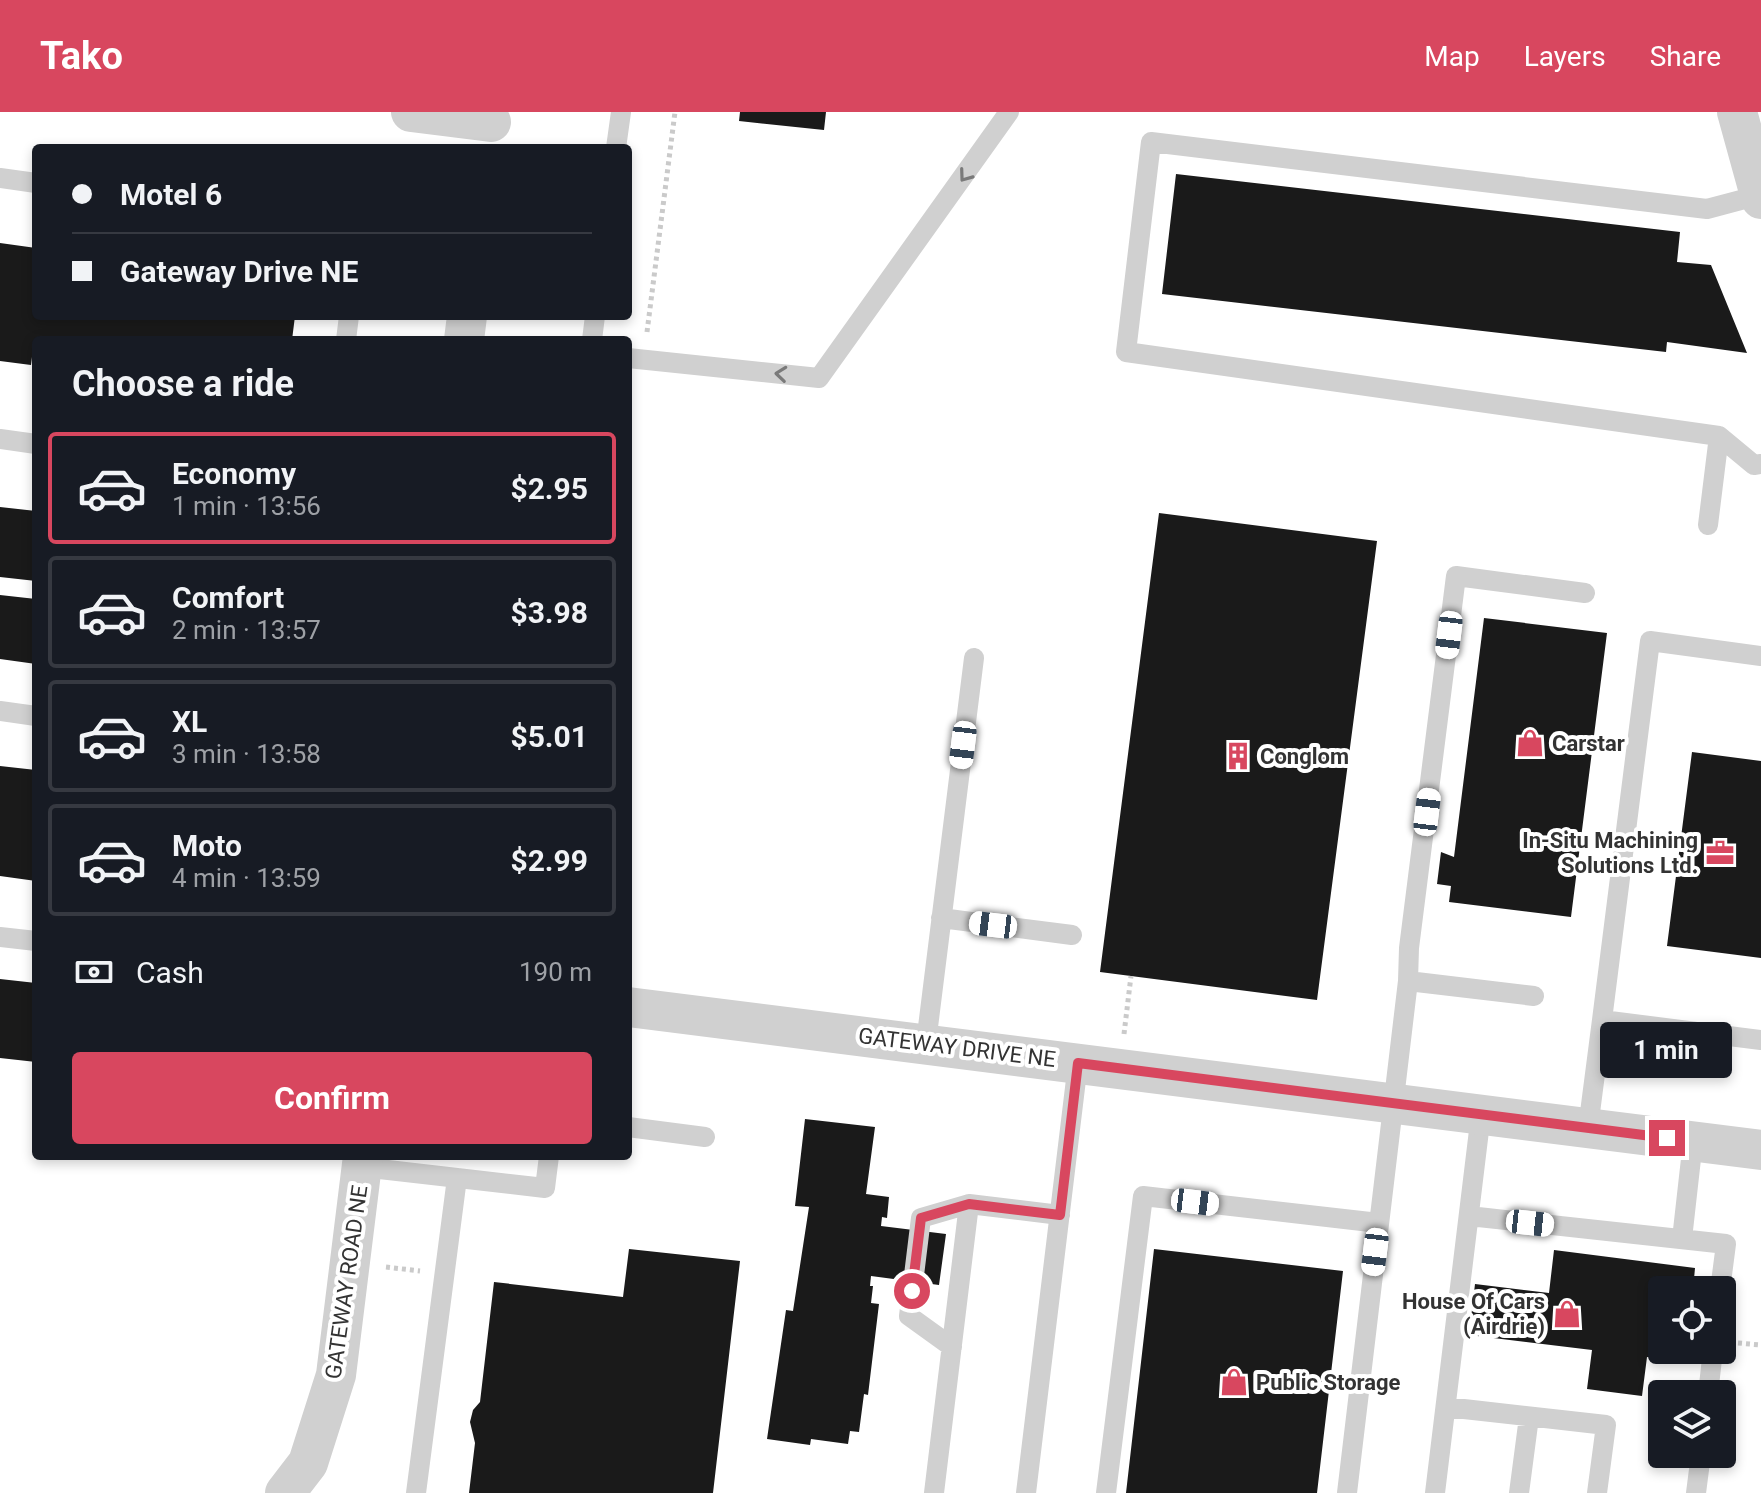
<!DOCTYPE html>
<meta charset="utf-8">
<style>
:root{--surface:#171b24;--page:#20242c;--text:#f1f3f6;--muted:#9ea1a6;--line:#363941;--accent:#d8475f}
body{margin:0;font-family:Roboto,sans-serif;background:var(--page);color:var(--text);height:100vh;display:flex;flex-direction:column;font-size:30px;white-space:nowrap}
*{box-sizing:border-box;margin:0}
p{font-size:26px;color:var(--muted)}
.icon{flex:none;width:44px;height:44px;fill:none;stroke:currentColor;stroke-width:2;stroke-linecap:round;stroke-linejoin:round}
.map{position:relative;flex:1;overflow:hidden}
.sheet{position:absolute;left:32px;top:224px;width:600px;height:824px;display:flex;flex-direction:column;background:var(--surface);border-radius:8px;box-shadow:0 4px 12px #0003}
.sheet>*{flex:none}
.hud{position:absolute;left:32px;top:32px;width:600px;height:176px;border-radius:8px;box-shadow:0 4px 12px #0003;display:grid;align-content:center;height:176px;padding:0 40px;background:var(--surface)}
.fabs{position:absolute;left:1648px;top:1164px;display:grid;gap:16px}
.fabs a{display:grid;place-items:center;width:88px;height:88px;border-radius:8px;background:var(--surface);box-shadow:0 4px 12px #0003;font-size:40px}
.end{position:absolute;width:36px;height:36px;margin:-18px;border:10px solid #d8475f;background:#fff;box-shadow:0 0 0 4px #fff}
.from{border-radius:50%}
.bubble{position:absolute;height:56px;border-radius:8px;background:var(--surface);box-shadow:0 4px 12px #0003;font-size:26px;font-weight:700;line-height:56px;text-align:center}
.car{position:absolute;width:24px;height:48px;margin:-24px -12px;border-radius:10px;box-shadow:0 0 6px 2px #0007;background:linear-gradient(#fff 24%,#345 0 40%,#fff 0 76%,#345 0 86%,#fff 0)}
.hud b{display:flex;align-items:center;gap:28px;height:76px;font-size:30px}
.hud b+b{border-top:2px solid var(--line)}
.hud i{width:20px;height:20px;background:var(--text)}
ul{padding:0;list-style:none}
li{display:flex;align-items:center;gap:24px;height:112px;margin:0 16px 12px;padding:0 24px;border:4px solid var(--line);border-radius:8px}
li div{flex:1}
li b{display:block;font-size:30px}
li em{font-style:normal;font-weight:700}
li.selected{border-color:var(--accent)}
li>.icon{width:72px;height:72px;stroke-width:1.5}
h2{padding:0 40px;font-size:36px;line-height:96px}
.pay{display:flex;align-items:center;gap:20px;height:88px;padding:0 40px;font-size:30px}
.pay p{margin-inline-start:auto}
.action{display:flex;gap:16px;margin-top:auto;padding:16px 40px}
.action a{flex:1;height:92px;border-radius:8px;background:var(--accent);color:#fff;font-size:32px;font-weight:700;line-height:92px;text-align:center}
header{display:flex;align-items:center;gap:48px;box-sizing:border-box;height:112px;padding:0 40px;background:var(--accent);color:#fff}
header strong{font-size:38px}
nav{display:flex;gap:44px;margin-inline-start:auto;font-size:28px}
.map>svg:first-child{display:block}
.building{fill:#1a1a1a}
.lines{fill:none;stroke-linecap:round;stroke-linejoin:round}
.path{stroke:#cacaca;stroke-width:5;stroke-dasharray:4 4;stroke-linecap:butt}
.service{stroke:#d0d0d0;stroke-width:20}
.minor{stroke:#d0d0d0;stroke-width:40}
.oneway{stroke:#7a7a7a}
.route{stroke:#d8475f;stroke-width:10}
.labels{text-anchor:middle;stroke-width:8;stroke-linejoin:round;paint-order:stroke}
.poi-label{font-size:22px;font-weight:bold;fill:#333;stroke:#fff;text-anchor:start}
.street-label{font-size:22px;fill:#333;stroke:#fff}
</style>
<header>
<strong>Tako</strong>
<nav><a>Map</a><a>Layers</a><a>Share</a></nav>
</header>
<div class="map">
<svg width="1761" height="1381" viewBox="0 0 1761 1381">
<rect width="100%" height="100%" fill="#fff"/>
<path class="building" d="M740,0H826L824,18L739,9Z
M1176,62L1680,120L1677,150L1711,153L1747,241L1667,230L1666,240L1162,182Z
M0,131L36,136V204H295L292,228H36V246L32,245L31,253L0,249Z
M0,395L36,399V469L0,465Z
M1159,401L1377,429L1317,888L1100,860Z
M0,483L36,487V552L0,547Z
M1484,506L1607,521L1571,805L1449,790L1451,774L1437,772L1441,740L1454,745Z
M1692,640L1761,649V846L1667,834Z
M0,654L36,658V769L0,764Z
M0,867L36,871V950L0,946Z
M805,1007L875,1015L866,1082L889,1085L887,1106L882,1105L881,1114L946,1122L939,1173L871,1164L870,1174H873L871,1191L879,1192L868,1283L864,1282L859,1320L850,1319L848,1332L811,1327L810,1333L767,1327L786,1198L793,1199L809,1095L795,1094Z
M629,1137L740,1149L713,1381H469L475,1331L470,1310L473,1298L480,1290L494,1170L623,1185Z
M1154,1137L1343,1159L1317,1381H1126Z
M1554,1138L1695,1156L1693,1178H1662V1238H1696L1695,1251L1647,1245L1642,1284L1587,1277L1592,1238L1469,1223L1475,1172L1549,1181Z"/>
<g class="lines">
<path class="path" d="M647,220L675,0
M1124,922L1131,864
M386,1155L420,1159
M1738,1231L1761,1233"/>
<path class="service" d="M616,36L621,0
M0,66L36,71
M346,228L349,204
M592,228L595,204
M628,246L819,266L1009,0
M1719,324L1754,353L1761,352
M0,327L36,332
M1708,413L1719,324L1126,240L1151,30L1707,97L1760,83
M0,599L36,604
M941,806L1072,823
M0,825L36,829
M1408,869L1409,836L1456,464L1585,481
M1602,908L1650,529L1761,544
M926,931L974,546
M628,1015L705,1025
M1588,1016L1602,908L1761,928
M362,1055L545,1076L549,1044
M1469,1104L1726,1132L1720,1178
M1682,1127L1693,1029
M952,1235L909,1204L921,1106L969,1092
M1708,1282L1713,1238
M1446,1295L1606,1313L1597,1381
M416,1381L457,1066
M934,1381L969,1092L1060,1103
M1026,1381L1078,951
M1106,1381L1143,1084L1379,1111
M1347,1381L1408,869L1534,884
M1435,1381L1481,1002
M1519,1381L1529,1305
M1696,1381L1701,1342"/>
<path class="minor" d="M411,0L491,10
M1737,0L1761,87
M464,228L467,204
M628,895L1761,1038
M285,1381L308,1351L336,1263L363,1044"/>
</g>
<defs><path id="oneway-chevron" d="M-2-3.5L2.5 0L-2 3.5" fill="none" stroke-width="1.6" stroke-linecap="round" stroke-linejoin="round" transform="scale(2)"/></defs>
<g class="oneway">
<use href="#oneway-chevron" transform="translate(965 64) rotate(126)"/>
<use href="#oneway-chevron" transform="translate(781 262) rotate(-174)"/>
</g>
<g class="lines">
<path class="route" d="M912,1179L921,1106L969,1092L1060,1103L1078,951L1667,1026"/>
</g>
<defs>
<symbol id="shop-bare" viewBox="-9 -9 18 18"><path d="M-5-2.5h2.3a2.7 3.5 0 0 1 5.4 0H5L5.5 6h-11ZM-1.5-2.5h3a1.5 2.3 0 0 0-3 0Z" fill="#d8475f" stroke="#fff" stroke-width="2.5" paint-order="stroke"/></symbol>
<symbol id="building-bare" viewBox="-9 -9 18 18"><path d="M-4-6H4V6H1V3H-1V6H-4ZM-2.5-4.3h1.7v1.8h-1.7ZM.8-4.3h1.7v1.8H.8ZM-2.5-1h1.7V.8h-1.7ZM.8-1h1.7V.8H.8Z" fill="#d8475f" stroke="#fff" stroke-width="2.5" paint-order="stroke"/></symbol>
<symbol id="office-bare" viewBox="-9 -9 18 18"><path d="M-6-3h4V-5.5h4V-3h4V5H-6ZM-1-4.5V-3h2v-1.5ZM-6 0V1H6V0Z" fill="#d8475f" stroke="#fff" stroke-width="2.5" paint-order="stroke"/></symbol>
</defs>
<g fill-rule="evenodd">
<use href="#shop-bare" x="1510" y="611" width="40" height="40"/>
<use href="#building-bare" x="1218" y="624" width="40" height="40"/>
<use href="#office-bare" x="1700" y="721" width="40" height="40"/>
<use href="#shop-bare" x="1547" y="1182" width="40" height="40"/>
<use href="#shop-bare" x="1214" y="1250" width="40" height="40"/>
</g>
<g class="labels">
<g class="poi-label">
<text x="1552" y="639">Carstar</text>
<text x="1260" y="652">Conglom</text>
<text x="1698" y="736" text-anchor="end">In-Situ Machining<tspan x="1698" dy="25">Solutions Ltd.</tspan></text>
<text x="1545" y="1197" text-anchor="end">House Of Cars<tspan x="1545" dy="25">(Airdrie)</tspan></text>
<text x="1256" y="1278">Public Storage</text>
</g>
<g class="street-label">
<text transform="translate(957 935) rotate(7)" y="8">GATEWAY DRIVE NE</text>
<text transform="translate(346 1170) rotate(-82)" y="8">GATEWAY ROAD NE</text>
</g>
</g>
</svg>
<div class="fabs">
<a><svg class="icon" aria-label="locate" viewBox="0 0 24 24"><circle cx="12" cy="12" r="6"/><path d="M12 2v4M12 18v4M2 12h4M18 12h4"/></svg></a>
<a><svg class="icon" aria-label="layers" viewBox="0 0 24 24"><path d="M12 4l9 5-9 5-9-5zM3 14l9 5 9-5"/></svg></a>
</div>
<i class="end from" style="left:912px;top:1179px"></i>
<i class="end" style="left:1667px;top:1026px"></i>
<div class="bubble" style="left:1600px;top:910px;width:132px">1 min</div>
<i class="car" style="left:1449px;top:523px;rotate:187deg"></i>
<i class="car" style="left:963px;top:633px;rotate:187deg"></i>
<i class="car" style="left:1427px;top:700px;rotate:7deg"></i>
<i class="car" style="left:993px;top:813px;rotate:277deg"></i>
<i class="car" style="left:1195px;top:1090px;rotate:97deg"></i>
<i class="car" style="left:1530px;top:1111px;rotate:96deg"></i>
<i class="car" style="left:1375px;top:1140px;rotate:187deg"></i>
<div class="hud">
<b><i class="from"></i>Motel 6</b>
<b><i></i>Gateway Drive NE</b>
</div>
<section class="sheet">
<h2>Choose a ride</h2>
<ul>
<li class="selected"><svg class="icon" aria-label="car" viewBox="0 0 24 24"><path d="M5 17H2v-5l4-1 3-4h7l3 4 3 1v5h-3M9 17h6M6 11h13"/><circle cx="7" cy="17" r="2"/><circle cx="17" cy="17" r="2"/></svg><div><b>Economy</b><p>1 min · 13:56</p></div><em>$2.95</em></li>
<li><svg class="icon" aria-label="car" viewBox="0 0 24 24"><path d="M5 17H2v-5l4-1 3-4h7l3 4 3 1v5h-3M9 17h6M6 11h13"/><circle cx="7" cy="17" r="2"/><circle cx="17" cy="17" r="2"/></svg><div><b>Comfort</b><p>2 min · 13:57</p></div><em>$3.98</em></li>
<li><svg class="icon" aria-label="car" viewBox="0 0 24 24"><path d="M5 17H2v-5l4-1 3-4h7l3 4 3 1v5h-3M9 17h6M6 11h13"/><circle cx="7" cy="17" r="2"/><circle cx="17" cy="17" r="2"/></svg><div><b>XL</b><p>3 min · 13:58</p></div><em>$5.01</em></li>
<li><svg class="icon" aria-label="car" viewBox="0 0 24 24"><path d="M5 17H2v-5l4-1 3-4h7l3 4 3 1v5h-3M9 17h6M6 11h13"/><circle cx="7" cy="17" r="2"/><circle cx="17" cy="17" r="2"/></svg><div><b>Moto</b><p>4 min · 13:59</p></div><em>$2.99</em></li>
</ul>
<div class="pay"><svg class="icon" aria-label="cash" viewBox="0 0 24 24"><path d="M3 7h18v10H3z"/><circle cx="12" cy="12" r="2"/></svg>Cash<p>190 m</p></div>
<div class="action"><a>Confirm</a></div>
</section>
</div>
